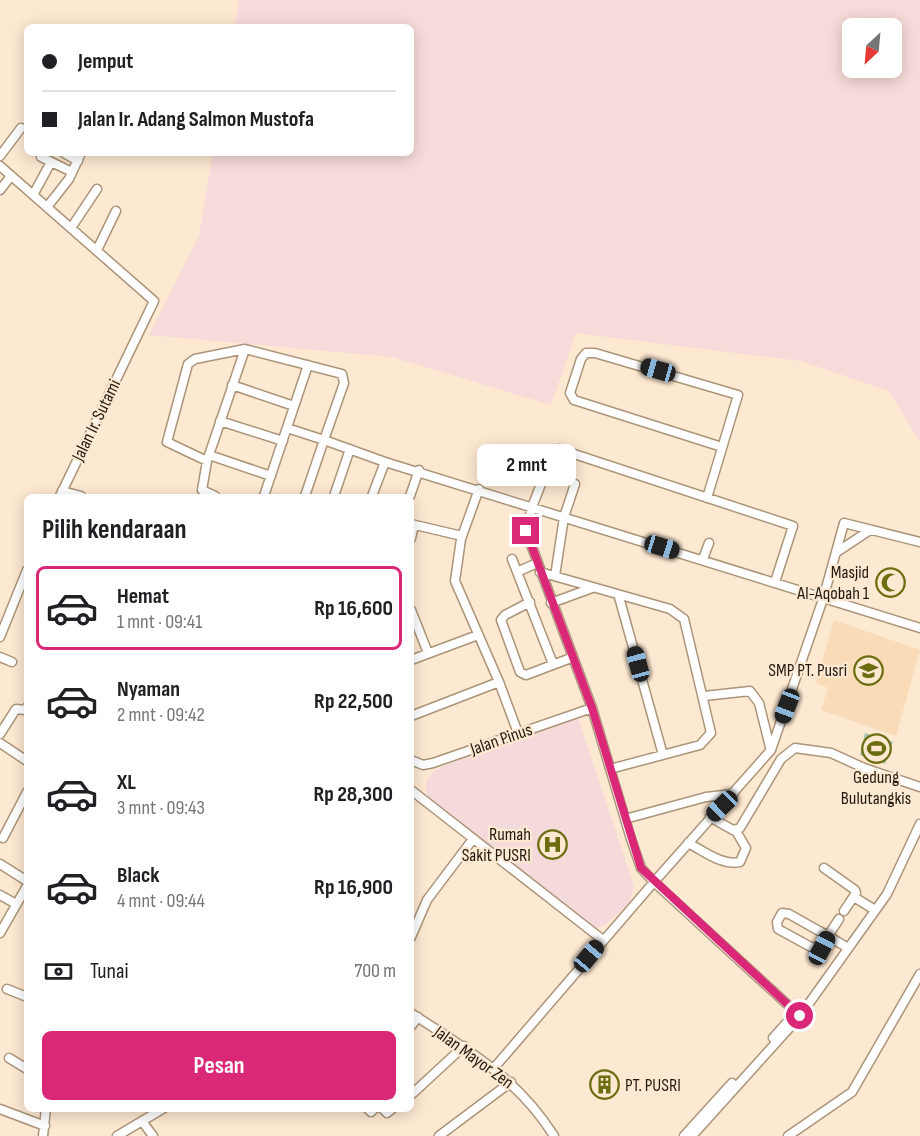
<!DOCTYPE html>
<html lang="id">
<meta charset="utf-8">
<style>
:root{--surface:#fff;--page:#f6f6f6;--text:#202124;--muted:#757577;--line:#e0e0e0;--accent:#db2777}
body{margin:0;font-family:"Sofia Sans Condensed",sans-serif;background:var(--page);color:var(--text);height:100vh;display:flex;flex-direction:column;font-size:22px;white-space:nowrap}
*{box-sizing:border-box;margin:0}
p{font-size:20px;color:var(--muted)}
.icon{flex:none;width:33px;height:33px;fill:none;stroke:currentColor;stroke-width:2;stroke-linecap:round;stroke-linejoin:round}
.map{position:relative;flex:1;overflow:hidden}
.panel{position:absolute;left:24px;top:494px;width:390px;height:618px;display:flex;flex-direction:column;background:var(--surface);border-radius:9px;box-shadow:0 3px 15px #0003}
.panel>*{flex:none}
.guide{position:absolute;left:24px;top:24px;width:390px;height:132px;border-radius:9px;box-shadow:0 3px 15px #0003;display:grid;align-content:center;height:132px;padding:0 18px;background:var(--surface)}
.needle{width:39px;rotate:206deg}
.tools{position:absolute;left:842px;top:18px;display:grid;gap:12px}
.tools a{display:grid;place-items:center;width:60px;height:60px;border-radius:9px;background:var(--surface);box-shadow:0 3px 15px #0003;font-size:30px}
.end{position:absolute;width:27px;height:27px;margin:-14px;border:8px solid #db2777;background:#fff;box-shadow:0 0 0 3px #fff}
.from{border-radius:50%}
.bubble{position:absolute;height:42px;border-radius:9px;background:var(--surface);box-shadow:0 3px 15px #0003;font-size:20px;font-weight:700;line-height:42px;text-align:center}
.car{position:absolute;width:18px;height:36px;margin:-18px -9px;border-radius:8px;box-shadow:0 0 4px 2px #0007;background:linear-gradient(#222 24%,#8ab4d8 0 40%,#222 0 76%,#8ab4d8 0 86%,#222 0)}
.guide b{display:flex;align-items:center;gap:21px;height:57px;font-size:22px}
.guide b+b{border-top:2px solid var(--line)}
.guide i{width:15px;height:15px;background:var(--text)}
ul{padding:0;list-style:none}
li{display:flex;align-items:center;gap:18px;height:84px;margin:0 12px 9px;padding:0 6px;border:3px solid transparent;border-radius:9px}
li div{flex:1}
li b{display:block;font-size:22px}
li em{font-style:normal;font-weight:700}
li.selected{border-color:var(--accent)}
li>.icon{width:54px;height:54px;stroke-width:1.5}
h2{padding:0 18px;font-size:27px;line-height:72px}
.pay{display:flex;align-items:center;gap:15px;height:66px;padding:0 18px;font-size:22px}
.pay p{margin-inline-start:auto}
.cta{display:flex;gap:12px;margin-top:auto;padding:12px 18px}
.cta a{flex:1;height:69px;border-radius:9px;background:var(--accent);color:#fff;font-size:24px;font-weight:700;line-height:69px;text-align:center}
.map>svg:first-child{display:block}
.built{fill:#f9dbb7}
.industrial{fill:#f6dbda;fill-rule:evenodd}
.medical{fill:#f5dadb}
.green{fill:#a4c2ae}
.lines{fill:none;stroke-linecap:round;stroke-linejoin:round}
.minor-casing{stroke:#ab9478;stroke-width:11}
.minor{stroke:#fff;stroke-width:8}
.route{stroke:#db2777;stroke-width:8}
.labels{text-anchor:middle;stroke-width:4.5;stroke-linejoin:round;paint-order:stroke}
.street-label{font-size:18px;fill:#221a0f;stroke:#fde8d1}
.poi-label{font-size:18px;fill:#221a0f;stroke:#fde8d1;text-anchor:end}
</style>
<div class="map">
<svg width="920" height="1136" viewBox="0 0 920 1136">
<rect width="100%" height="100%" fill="#fde8d1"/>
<path class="built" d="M834,620L920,650L896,736L821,710L828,688L816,683Z"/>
<path class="industrial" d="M239,0H920V442L889,391L801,361L576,333L551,405L392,357L149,335L199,236L213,153H411V27H235ZM852,28H891V68H852Z"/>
<path class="medical" d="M577,715L634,886L629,902L621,911L607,924L595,929L560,904L432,801L426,792V781L433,772L443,766Z"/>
<path class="green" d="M865,733L893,742L885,764L860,755Z"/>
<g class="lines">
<defs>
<path id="minor" d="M64,153L78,161
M0,156L21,128
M41,157L72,172
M0,166L154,301L60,496
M0,190L11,176
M33,195L51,162
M47,207L69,179L81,153
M71,228L97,189
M97,250L116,211
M232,385L294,406
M220,421L283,441
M209,455L271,476
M207,461L167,442L188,364L195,359L245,349L342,374L344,383L324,440L287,428
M479,489L461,539L455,581L499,682
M62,491L81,496
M215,496L202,490L207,461L245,349
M264,496L308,365
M305,496L324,440L385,462L920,628
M334,496L350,449
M372,496L385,462
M410,496L419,470
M707,498L738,395L595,353H586L581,359L570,393L574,400L722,447
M411,524L462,536
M411,538L414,525
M837,552L870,530
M512,559L553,664
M703,559L709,543
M517,572L537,563
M540,572L670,609L684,619L711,733L700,745L610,769
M555,576L564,517L575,484
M775,582L793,526L559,449L554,451L532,507L526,531L592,708L631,839L641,868L654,882L771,750L823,599L844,523L920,542
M619,597L663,755
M530,602L505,615L501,620L520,672L526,675L571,658
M551,603L592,588
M411,610L428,653
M0,637L27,570
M0,657L12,662
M411,660L478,635
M704,696L750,691L759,703L770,747
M411,716L499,682L518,733
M0,734L16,709L25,710L27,707
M0,743L27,761
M411,760L423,765L433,763L592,708
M411,790L603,940
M710,817L733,830L740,828L781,759L795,748L831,753L864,768L920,787
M625,819L706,797L733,794
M3,838L27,792
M688,843C704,851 722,866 740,862L746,848L736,831
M0,864L27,881
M824,868L855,890L856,893L844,911
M0,895L16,904
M854,897L875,910
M782,913L789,914L828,936L822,948L811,947L778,929L777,922Z
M839,919L828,936L848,948
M0,933L27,886
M411,937L427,900L473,839
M7,989L27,997
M411,1013C467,1050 517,1077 554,1136
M411,1026L418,1017
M773,1038L798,1010
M9,1058L27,1069
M494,1068L654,882L800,1016
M411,1095L464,1046
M367,1108L371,1112L375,1108
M382,1108L387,1113L393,1108
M0,1109L45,1126
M142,1121L153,1136
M43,1136L46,1108
M117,1136L164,1108
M439,1136L511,1082
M684,1136L732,1083
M692,1136L800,1016L887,894L920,824
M788,1136L852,1092L920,974"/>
</defs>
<use href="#minor" class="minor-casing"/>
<use href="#minor" class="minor"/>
</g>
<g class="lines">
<path class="route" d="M526,531L592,708L641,868L800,1016"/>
</g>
<defs>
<symbol id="mosque-ring" viewBox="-11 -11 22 22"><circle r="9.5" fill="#fde8d1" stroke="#6b6d0f" stroke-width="1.5"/><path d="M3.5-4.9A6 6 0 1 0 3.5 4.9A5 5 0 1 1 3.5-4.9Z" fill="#6b6d0f"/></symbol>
<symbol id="school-ring" viewBox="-11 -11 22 22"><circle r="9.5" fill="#fde8d1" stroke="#6b6d0f" stroke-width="1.5"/><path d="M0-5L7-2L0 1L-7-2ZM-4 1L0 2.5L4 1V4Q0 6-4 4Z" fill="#6b6d0f"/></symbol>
<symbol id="stadium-ring" viewBox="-11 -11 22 22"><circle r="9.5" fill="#fde8d1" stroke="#6b6d0f" stroke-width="1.5"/><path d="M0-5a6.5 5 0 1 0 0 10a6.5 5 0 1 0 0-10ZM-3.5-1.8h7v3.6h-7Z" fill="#6b6d0f"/></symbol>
<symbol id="hospital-ring" viewBox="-11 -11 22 22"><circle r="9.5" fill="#fde8d1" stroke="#6b6d0f" stroke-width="1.5"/><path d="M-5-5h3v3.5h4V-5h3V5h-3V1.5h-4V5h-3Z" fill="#6b6d0f"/></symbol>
<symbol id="building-ring" viewBox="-11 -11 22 22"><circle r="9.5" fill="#fde8d1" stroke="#6b6d0f" stroke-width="1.5"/><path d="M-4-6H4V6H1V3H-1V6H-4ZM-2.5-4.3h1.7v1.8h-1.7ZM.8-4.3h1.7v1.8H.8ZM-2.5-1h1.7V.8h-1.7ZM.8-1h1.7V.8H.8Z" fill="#6b6d0f"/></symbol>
</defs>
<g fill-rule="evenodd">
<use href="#mosque-ring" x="874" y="566" width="33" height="33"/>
<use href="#school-ring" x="852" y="654" width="33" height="33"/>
<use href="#stadium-ring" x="860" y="732" width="33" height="33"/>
<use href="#hospital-ring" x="536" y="828" width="33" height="33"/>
<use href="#building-ring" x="588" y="1068" width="33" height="33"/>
</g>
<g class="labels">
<g class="street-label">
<text transform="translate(96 420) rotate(-64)" y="6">Jalan Ir. Sutami</text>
<text transform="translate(501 739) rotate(-19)" y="6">Jalan Pinus</text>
<text transform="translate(474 1057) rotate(36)" y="6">Jalan Mayor Zen</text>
</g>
<g class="poi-label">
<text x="869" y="578">Masjid<tspan x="869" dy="21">Al-Aqobah 1</tspan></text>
<text x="847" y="676">SMP PT. Pusri</text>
<text x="876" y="783" text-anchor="middle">Gedung<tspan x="876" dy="21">Bulutangkis</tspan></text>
<text x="531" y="840">Rumah<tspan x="531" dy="21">Sakit PUSRI</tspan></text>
<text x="625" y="1091" text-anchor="start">PT. PUSRI</text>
</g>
</g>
</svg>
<div class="tools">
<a><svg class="needle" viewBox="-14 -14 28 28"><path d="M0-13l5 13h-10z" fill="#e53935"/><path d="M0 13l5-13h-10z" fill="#757577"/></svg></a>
</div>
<i class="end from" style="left:800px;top:1016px"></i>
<i class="end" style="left:526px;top:531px"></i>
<div class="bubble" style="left:477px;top:444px;width:99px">2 mnt</div>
<i class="car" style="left:658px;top:370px;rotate:286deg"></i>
<i class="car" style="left:662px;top:547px;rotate:107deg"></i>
<i class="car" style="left:638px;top:664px;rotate:345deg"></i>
<i class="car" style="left:787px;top:706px;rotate:201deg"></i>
<i class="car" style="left:722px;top:806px;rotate:226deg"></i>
<i class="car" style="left:822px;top:948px;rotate:28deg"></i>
<i class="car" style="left:589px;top:956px;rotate:40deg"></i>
<div class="guide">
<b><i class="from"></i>Jemput</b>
<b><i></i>Jalan Ir. Adang Salmon Mustofa</b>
</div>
<section class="panel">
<h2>Pilih kendaraan</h2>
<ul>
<li class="selected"><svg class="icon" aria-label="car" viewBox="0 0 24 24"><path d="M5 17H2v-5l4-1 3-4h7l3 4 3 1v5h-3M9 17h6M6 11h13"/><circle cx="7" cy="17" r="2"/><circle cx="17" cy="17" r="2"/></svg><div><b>Hemat</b><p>1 mnt · 09:41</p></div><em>Rp 16,600</em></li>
<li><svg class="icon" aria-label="car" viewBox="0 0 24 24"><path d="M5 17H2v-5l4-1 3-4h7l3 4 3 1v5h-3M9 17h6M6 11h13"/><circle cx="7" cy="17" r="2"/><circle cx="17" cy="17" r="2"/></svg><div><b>Nyaman</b><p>2 mnt · 09:42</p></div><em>Rp 22,500</em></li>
<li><svg class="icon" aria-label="car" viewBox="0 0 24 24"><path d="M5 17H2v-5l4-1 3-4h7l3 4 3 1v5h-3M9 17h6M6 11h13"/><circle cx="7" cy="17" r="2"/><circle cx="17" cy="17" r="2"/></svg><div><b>XL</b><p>3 mnt · 09:43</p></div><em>Rp 28,300</em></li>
<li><svg class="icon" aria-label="car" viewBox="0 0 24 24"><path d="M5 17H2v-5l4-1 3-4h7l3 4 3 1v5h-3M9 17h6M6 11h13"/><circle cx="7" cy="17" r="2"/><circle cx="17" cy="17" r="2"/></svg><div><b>Black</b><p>4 mnt · 09:44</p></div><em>Rp 16,900</em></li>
</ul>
<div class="pay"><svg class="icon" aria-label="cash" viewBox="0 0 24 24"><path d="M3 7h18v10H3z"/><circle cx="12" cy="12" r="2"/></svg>Tunai<p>700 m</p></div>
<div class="cta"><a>Pesan</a></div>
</section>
</div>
